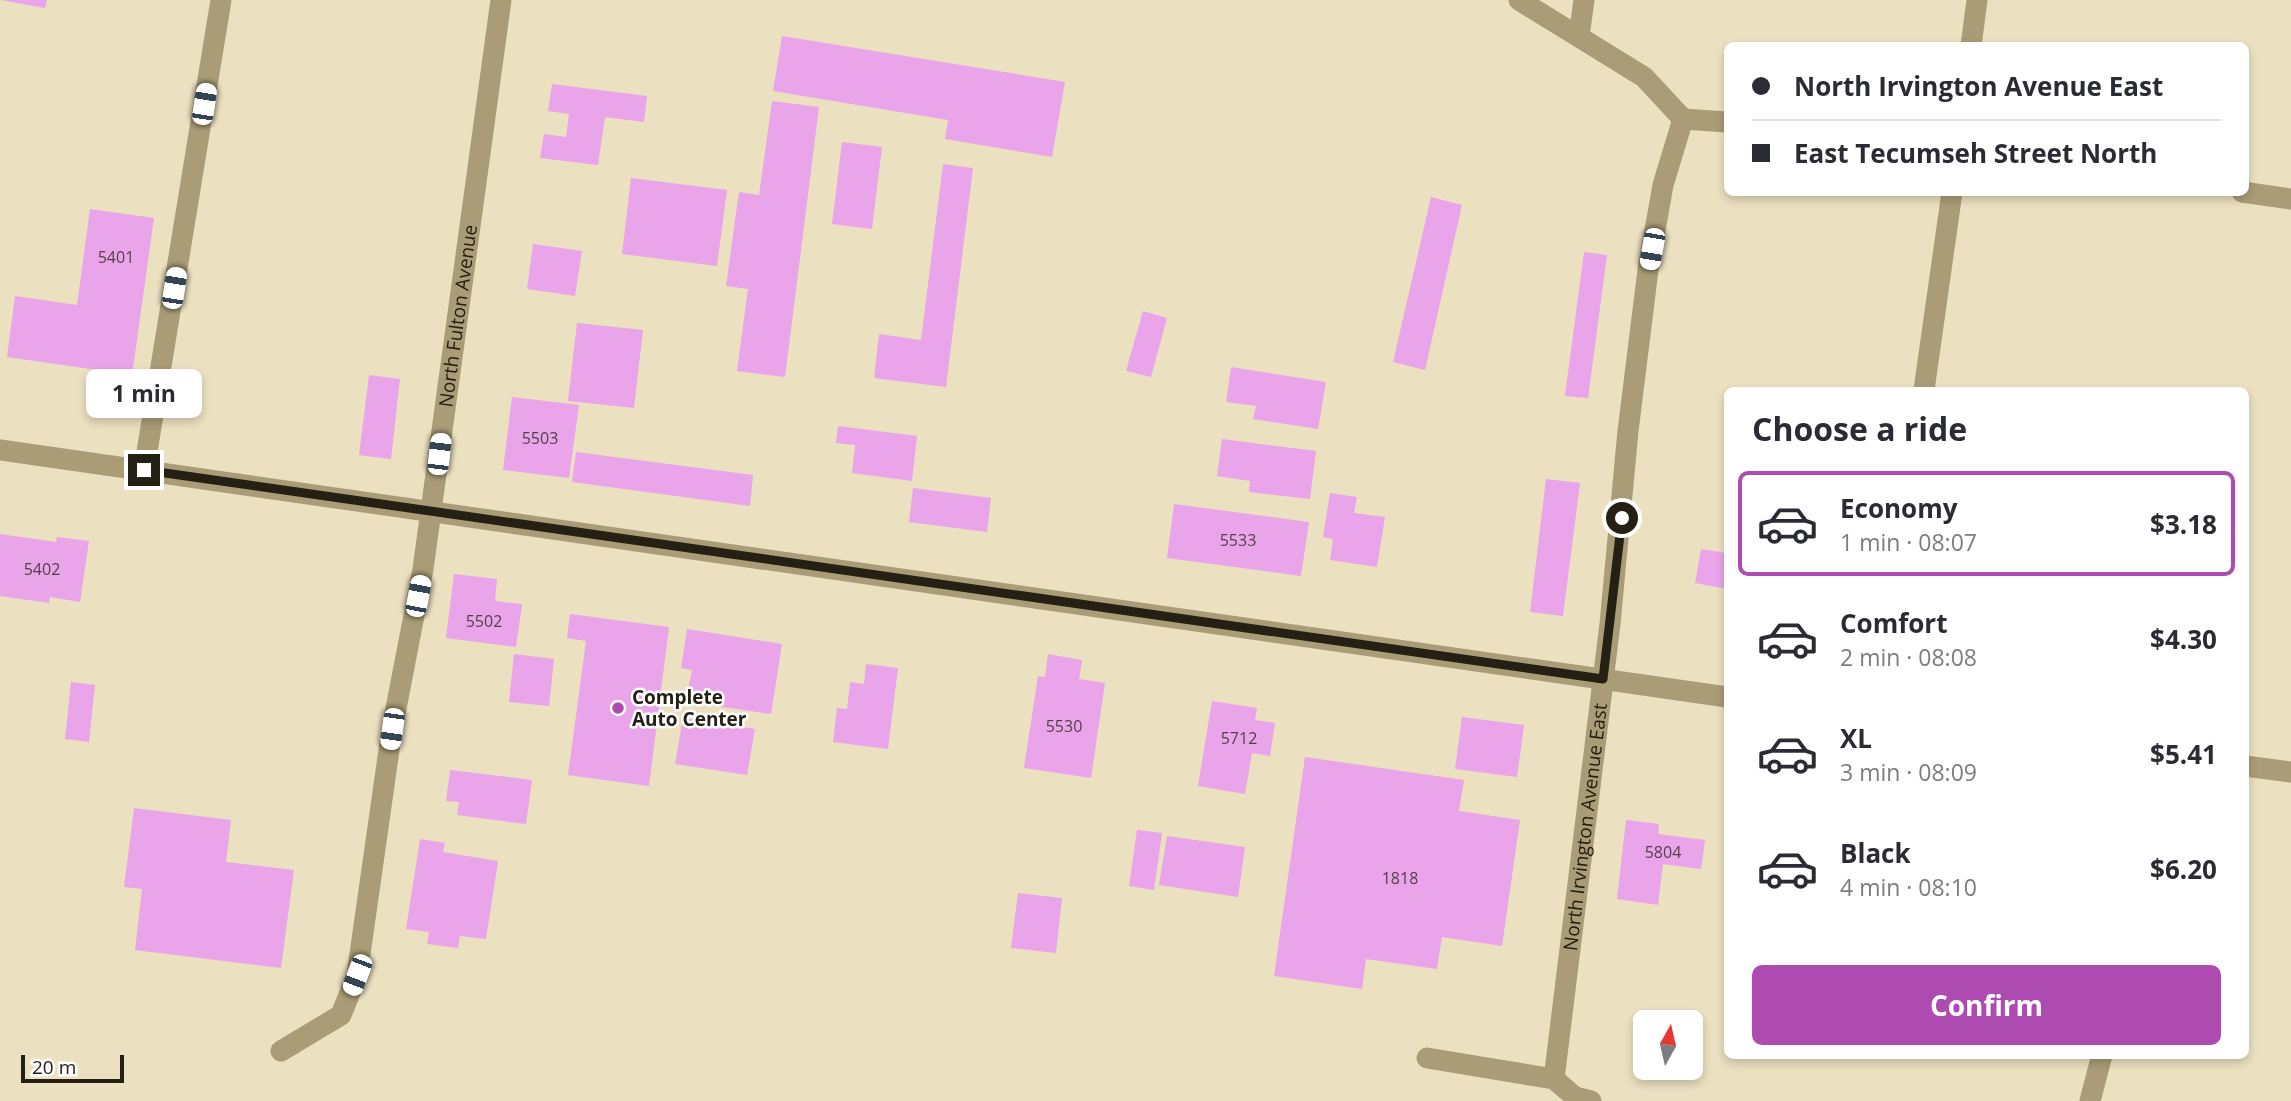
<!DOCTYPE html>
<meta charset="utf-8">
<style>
:root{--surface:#fff;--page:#f2f2f3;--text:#2b2b33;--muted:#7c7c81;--line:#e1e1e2;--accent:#ad4bb1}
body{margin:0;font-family:"Open Sans",sans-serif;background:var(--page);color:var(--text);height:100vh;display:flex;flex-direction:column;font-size:26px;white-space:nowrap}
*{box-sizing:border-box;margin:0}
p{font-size:23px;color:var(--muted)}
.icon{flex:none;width:38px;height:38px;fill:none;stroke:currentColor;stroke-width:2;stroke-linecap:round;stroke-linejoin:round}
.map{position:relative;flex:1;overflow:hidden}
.drawer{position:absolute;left:1724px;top:387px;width:525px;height:672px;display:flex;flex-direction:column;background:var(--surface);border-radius:10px;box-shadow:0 4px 10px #0003}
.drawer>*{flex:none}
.guide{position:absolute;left:1724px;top:42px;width:525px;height:154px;border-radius:10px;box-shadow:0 4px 10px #0003;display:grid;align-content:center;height:154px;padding:0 28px;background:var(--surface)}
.needle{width:46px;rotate:8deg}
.controls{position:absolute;left:1633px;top:1010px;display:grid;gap:14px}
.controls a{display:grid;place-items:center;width:70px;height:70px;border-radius:10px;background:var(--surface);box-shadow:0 4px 10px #0003;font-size:35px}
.scale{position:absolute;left:21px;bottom:18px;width:103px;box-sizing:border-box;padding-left:7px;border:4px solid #242014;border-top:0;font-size:19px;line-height:24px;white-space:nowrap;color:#242014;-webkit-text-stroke:5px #fff;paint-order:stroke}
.end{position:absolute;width:32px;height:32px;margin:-16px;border:9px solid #242014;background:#fff;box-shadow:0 0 0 4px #fff}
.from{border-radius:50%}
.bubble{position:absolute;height:49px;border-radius:10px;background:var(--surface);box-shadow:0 4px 10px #0003;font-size:23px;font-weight:700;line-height:49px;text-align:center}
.car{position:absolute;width:21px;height:42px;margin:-21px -10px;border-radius:9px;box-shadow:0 0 5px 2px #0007;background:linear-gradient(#fff 24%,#345 0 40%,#fff 0 76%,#345 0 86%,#fff 0)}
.guide b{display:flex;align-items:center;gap:24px;height:66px;font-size:26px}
.guide b+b{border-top:2px solid var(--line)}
.guide i{width:18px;height:18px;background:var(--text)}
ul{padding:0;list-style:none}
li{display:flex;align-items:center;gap:21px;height:105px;margin:0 14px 10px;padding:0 14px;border:4px solid transparent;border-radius:10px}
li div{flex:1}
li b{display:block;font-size:26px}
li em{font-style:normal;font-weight:700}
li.selected{border-color:var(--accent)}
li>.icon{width:63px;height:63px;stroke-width:1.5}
h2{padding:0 28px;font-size:32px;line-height:84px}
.primary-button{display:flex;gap:14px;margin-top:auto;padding:14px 28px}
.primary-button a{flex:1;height:80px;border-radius:10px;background:var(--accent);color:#fff;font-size:28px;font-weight:700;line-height:80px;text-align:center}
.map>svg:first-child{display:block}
.building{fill:#e9a4ea}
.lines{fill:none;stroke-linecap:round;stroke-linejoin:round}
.minor{stroke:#a99c76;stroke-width:21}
.route{stroke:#242014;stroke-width:9}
.poi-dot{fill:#ad4bb1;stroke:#fff;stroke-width:2.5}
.labels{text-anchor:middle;stroke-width:5;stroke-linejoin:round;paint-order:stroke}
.number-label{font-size:16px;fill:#55414a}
.street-label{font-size:19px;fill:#242014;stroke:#fff}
.poi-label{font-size:19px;font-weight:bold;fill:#242014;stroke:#fff;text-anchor:start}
</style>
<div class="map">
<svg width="2291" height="1101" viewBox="0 0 2291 1101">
<rect width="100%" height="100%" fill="#ebe0c0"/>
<path class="building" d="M1,0H47L45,8Z
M782,36L1065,82L1052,157L945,139L948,120L773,91Z
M552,84L647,96L644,122L605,117L598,165L540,158L544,134L566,137L569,114L548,111Z
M772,101L819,107L785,377L737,371L748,289L726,286L739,192L759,195Z
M842,142L882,147L872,229L832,224Z
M943,164L973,168L946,387L874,378L879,334L921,340Z
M631,178L727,190L717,266L622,254Z
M1431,197L1462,205L1425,370L1393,362Z
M90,209L154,218L132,375L7,357L15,296L77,305Z
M533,244L582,251L575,296L527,289Z
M1584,252L1607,255L1588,398L1565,396Z
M1143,311L1167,318L1151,377L1126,371Z
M577,323L643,330L634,408L568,401Z
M1231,367L1326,382L1318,429L1253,419L1256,406L1226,402Z
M369,375L400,379L391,459L359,455Z
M512,397L579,405L569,478L503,470Z
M838,426L917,436L912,481L852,473L855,445L836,443Z
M1222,439L1316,451L1310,499L1249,492L1250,481L1217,476Z
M576,452L753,475L750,506L572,482Z
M1546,479L1580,483L1563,616L1530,612Z
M913,488L991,498L987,532L909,522Z
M1330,493L1357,497L1354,513L1385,517L1377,567L1330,560L1333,539L1323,537Z
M1174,504L1309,522L1301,576L1167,558Z
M0,534L56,542L57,537L89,541L80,602L50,597L49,603L0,596Z
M1701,549L1727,553V589L1695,583Z
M454,574L497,579L495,601L522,604L516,647L446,638Z
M570,614L669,627L649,786L568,775L586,641L567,638Z
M687,629L782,644L771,714L702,704L704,693L688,690L692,670L681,668Z
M514,654L554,659L549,706L509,702Z
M1048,654L1082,660L1079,679L1105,683L1091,778L1024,768L1038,676L1045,677Z
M866,664L898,668L888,749L833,742L837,708L847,709L850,682L864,684Z
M71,682L95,685L89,742L65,739Z
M1212,701L1257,708L1255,720L1275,723L1270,756L1252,753L1245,794L1198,786Z
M1462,717L1524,725L1517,777L1455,769Z
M683,718L755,729L747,775L675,764Z
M1305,757L1464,780L1459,811L1520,820L1502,946L1442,937L1437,969L1366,959L1362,989L1274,976Z
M450,770L532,780L526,824L457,815L459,802L446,801Z
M134,808L231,820L226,862L294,870L281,968L135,950L142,889L124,887Z
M1626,820L1659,824L1658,834L1705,840L1701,869L1663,864L1658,905L1617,899Z
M1137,830L1162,833L1154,890L1129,886Z
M1167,836L1245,847L1238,897L1159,885Z
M420,839L445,843L443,852L498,861L486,939L460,936L458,948L427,944L429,932L406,929Z
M1018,893L1062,898L1056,953L1011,948Z"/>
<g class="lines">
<g class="minor">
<path d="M1519,0L1644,77L1683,119"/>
<path d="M1579,36L1584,0"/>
<path d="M1971,46L1977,0"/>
<path d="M1683,119L1727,122"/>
<path d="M2242,192L2291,199"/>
<path d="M1924,390L1952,192"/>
<path d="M0,450L1727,697"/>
<path d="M144,470L221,0"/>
<path d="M2245,766L2291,772"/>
<path id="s1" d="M281,1051L341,1015L357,975L392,729L423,569L501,0"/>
<path d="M1427,1058L1554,1079L1575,1097L1591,1101"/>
<path id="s2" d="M1554,1079L1610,624L1628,431L1648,270L1663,185L1683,119"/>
<path d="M2090,1101L2102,1055"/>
</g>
</g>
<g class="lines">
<path class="route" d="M144,470L1603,679L1622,518"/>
</g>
<circle class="poi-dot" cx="618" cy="708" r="7"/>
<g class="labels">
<g class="number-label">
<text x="116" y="263">5401</text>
<text x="540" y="444">5503</text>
<text x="1238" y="546">5533</text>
<text x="42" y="575">5402</text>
<text x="484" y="627">5502</text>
<text x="1064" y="732">5530</text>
<text x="1239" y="744">5712</text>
<text x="1663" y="858">5804</text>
<text x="1400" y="884">1818</text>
</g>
<g class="street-label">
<text dy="7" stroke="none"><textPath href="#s1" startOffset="780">North Fulton Avenue</textPath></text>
<text dy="7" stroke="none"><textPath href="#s2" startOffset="254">North Irvington Avenue East</textPath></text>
</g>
<g class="poi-label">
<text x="632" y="704">Complete<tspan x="632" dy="22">Auto Center</tspan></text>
</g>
</g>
</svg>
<div class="controls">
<a><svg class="needle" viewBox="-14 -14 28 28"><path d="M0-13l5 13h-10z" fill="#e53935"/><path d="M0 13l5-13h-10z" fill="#7c7c81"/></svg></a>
</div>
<div class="scale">20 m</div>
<i class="end from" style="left:1622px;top:518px"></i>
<i class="end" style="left:144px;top:470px"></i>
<div class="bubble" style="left:86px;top:369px;width:116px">1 min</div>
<i class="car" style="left:204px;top:104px;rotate:9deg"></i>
<i class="car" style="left:1652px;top:249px;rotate:190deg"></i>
<i class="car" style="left:174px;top:288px;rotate:9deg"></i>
<i class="car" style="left:439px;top:454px;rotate:7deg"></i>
<i class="car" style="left:418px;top:596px;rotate:11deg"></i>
<i class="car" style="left:392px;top:729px;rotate:188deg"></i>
<i class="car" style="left:357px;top:975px;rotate:201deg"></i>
<div class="guide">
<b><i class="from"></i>North Irvington Avenue East</b>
<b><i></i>East Tecumseh Street North</b>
</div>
<section class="drawer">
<h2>Choose a ride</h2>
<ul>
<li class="selected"><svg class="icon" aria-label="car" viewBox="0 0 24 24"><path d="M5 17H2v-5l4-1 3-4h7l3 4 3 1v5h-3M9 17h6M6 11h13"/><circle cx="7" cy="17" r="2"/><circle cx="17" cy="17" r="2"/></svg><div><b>Economy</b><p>1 min · 08:07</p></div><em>$3.18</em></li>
<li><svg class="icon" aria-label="car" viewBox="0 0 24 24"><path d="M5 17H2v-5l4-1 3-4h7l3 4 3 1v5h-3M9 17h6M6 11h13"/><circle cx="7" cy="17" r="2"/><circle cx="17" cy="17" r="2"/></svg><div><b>Comfort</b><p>2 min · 08:08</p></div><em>$4.30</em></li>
<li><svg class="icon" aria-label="car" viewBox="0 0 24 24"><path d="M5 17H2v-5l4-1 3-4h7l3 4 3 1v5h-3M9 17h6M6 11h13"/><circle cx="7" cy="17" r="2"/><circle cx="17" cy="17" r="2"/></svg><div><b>XL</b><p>3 min · 08:09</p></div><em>$5.41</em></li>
<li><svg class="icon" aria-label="car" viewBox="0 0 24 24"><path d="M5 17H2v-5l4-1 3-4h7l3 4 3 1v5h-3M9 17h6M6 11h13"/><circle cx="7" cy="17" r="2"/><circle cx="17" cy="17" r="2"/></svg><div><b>Black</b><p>4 min · 08:10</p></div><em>$6.20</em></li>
</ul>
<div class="primary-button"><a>Confirm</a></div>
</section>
</div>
